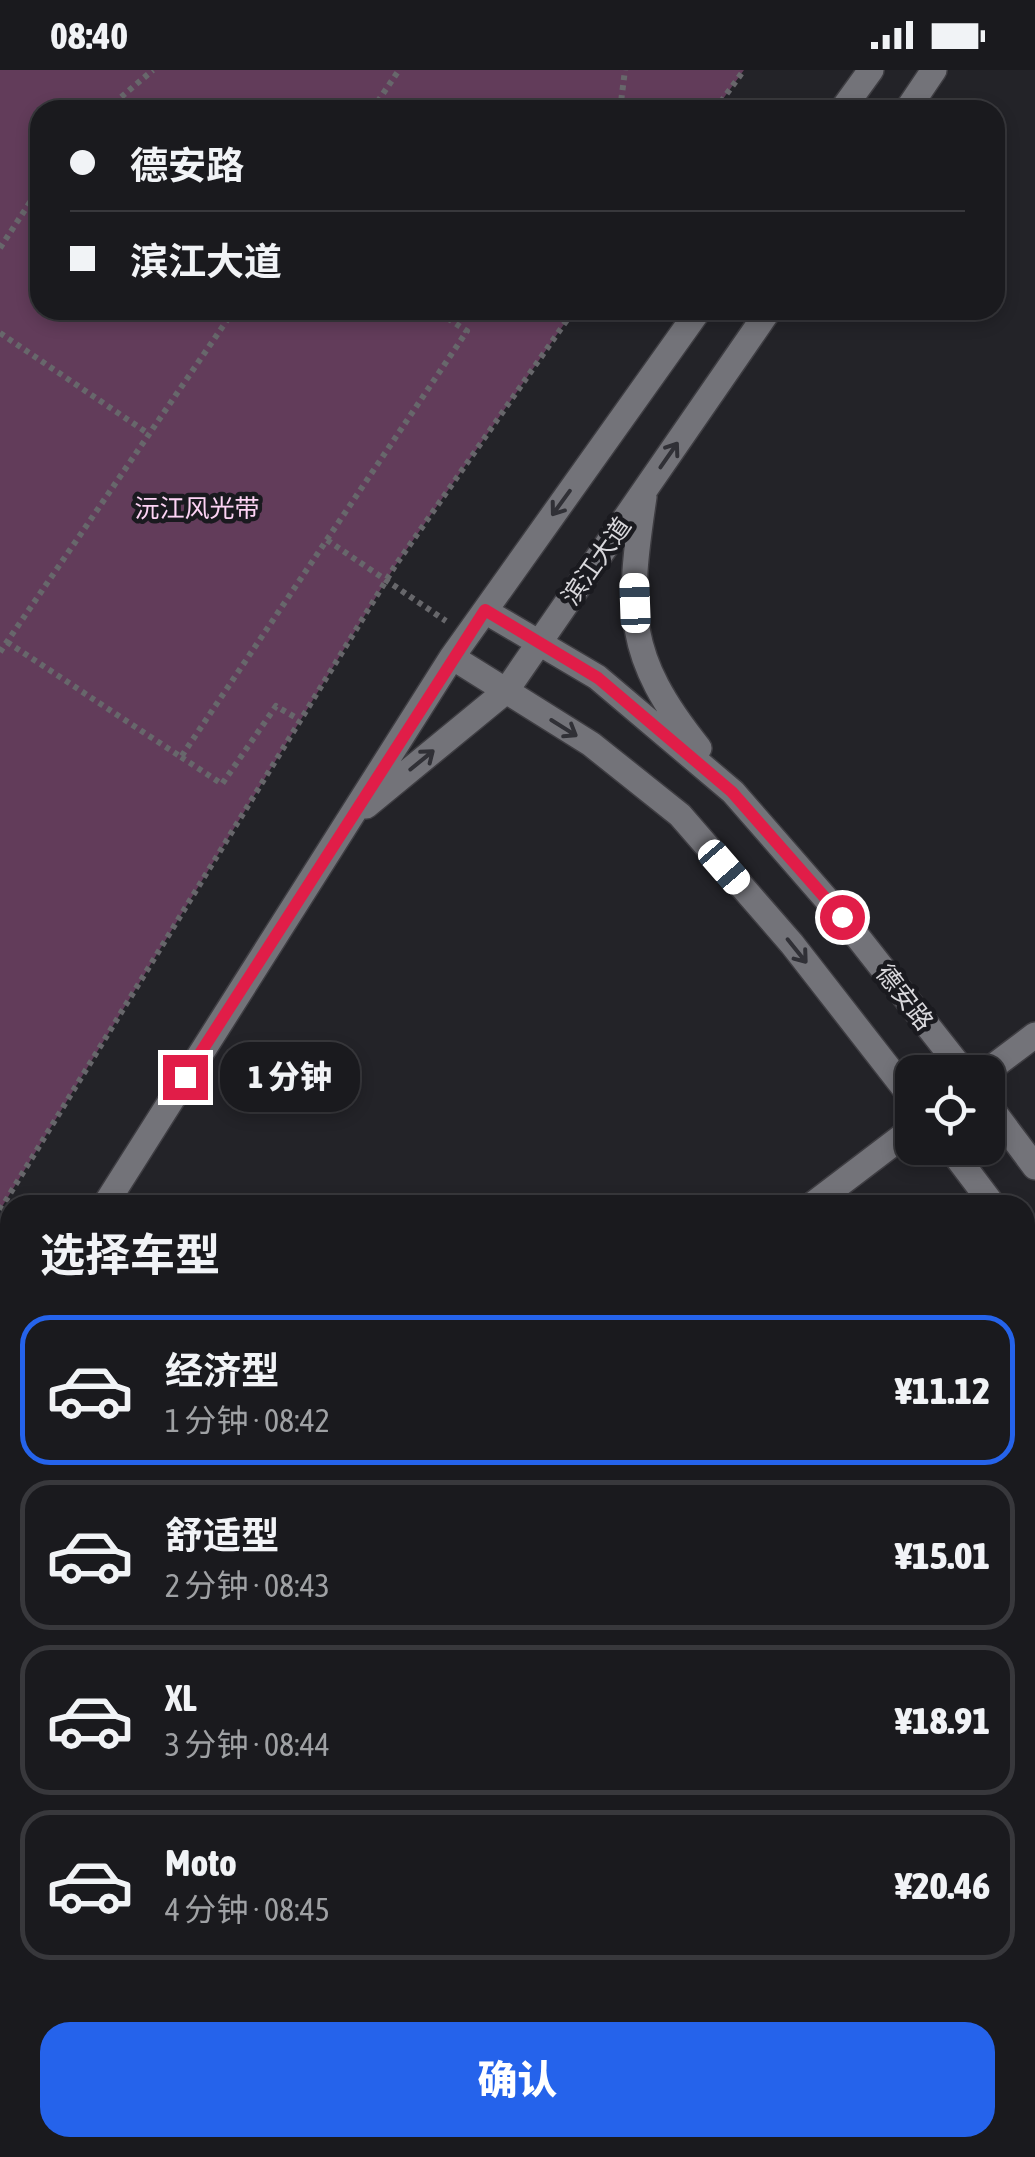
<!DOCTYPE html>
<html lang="zh">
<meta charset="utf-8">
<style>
:root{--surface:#1a1a1e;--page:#27272b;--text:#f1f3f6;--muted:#9fa1a4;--line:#38383c;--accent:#2563eb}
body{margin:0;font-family:"Asap Condensed","Noto Sans SC",sans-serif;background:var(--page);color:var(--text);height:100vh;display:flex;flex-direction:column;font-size:38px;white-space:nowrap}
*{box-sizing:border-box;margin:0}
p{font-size:32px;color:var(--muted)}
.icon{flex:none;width:55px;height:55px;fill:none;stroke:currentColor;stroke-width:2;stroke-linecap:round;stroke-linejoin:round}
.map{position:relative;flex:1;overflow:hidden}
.drawer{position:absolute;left:0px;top:1125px;width:1035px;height:962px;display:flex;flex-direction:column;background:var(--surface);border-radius:30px 30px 0 0;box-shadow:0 5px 15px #0003,0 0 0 2px var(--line)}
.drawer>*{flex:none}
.top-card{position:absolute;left:30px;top:30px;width:975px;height:220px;border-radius:30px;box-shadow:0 5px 15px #0003,0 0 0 2px var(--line);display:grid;align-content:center;height:220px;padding:0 40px;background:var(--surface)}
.controls{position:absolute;left:895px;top:985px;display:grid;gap:20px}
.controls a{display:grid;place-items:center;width:110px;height:110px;border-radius:20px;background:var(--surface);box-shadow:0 5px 15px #0003,0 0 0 2px var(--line);font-size:50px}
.end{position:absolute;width:45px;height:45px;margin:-22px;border:12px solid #e11d48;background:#fff;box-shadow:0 0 0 5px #fff}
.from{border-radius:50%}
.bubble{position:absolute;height:70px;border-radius:30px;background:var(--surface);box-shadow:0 5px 15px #0003,0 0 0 2px var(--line);font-size:32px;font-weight:800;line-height:70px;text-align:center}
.car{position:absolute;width:30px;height:60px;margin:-30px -15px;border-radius:12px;box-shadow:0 0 8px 2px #0007;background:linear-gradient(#fff 24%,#345 0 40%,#fff 0 76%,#345 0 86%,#fff 0)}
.top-card b{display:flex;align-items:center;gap:35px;height:95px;font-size:38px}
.top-card b+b{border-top:2px solid var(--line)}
.top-card i{width:25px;height:25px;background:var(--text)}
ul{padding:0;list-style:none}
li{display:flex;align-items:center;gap:30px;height:150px;margin:0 20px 15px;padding:0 20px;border:5px solid var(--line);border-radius:30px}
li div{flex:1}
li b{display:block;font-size:38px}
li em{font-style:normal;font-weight:800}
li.selected{border-color:var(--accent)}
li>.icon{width:90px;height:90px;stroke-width:1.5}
h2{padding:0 40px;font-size:45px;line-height:120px}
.button{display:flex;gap:20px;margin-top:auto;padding:20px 40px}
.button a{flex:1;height:115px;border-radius:30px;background:var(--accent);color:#fff;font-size:40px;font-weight:800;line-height:115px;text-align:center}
.status{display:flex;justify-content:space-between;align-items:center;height:70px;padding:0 50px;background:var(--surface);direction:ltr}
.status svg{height:28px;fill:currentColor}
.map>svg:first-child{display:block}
.built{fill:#2a2934}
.green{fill:#623c5a}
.building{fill:#5e446e;stroke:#6c696e;stroke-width:2.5}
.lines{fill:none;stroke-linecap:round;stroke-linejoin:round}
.service-casing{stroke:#3e3d42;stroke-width:16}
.tertiary-casing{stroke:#3e3d42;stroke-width:28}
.path{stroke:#67676b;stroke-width:6;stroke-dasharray:5 5;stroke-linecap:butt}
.service{stroke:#737379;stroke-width:14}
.tertiary{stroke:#737379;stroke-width:25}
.oneway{stroke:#303036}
.route{stroke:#e11d48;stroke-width:12}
.labels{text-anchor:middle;stroke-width:9;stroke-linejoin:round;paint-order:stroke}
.park-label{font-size:25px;fill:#fed4f5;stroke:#1a1a1f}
.street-label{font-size:25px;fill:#d9d8dc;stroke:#1a1a1f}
</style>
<div class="status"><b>08:40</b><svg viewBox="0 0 49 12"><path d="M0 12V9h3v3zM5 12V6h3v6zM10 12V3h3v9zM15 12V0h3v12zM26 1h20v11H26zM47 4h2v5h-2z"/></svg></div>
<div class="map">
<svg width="1035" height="2087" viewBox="0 0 1035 2087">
<rect width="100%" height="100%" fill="#232328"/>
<path class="built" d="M1025,1441L1035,1454V1846L1025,1854Z
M365,2078H888L875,2087H372Z"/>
<path class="green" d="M0,0H744L715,40H40V240H574L395,496L0,1140Z"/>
<path class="building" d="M1025,1489L1035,1502V1513L1025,1521Z"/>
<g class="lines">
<defs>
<path id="service" d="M1025,2017L1035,2009"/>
<path id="tertiary" d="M842,40L871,0
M907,40L934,0
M644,427C627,540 625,586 699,678
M485,541L597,607L733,722L842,847L964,1002
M452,587L591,674L680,745L792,874L912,1028
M366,736L506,621L769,240
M986,1002L1035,965
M988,1034L1035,1097
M950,1078L993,1135
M105,1135L452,587L699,240
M812,1135L912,1059
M1025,1178L1035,1191
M0,1301L10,1285"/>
</defs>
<use href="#service" class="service-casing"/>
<use href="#tertiary" class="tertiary-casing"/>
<path class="path" d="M106,40L153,0
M372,40L399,0
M620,40L625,0
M715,40L744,0
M0,178L40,117
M0,263L149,364
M327,470L446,551
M7,572L181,687L467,261L435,240
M0,582L234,240
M181,687L222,714L276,636L298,649
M0,1140L395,496L574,240"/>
<use href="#service" class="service"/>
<use href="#tertiary" class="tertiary"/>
</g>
<defs><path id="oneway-shaft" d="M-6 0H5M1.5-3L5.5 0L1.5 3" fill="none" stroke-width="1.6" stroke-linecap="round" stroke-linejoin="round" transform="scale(2.5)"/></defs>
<g class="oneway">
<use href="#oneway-shaft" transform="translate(669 385) rotate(-55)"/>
<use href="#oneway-shaft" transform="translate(561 433) rotate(126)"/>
<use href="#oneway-shaft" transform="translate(564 658) rotate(32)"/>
<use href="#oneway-shaft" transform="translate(422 690) rotate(-39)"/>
<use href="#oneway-shaft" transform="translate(797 881) rotate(51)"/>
</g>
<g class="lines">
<path class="route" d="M185,1007L485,540L598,608L732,722L842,847"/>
</g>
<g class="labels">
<g class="park-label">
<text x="197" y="447">沅江风光带</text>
</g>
<g class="street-label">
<text transform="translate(596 491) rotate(-55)" y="9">滨江大道</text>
<text transform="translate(905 927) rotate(52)" y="9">德安路</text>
</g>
</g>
</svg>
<div class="controls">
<a><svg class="icon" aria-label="locate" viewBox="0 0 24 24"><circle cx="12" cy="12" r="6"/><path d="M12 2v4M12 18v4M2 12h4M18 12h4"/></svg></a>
</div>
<i class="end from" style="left:842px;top:847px"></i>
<i class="end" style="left:185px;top:1007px"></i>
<div class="bubble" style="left:220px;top:972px;width:140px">1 分钟</div>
<i class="car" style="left:635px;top:533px;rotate:358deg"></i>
<i class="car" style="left:724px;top:797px;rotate:139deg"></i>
<div class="top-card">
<b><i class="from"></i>德安路</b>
<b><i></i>滨江大道</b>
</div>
<section class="drawer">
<h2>选择车型</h2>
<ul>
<li class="selected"><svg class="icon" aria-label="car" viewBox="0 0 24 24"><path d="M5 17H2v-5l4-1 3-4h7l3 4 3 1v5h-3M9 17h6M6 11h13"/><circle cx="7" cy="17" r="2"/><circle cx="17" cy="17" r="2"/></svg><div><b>经济型</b><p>1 分钟 · 08:42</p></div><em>¥11.12</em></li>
<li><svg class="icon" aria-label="car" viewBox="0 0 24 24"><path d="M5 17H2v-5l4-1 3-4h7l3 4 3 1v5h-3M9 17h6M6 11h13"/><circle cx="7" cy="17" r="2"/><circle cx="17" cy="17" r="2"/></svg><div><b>舒适型</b><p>2 分钟 · 08:43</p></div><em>¥15.01</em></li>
<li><svg class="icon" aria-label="car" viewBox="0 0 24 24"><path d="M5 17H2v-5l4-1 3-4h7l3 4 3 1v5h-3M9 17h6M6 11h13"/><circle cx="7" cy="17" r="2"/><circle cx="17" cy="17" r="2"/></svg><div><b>XL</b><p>3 分钟 · 08:44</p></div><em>¥18.91</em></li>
<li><svg class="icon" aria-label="car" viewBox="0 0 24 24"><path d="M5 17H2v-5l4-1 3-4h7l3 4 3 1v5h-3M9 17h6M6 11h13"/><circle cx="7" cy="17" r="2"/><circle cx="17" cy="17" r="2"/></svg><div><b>Moto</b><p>4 分钟 · 08:45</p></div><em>¥20.46</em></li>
</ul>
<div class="button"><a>确认</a></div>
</section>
</div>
